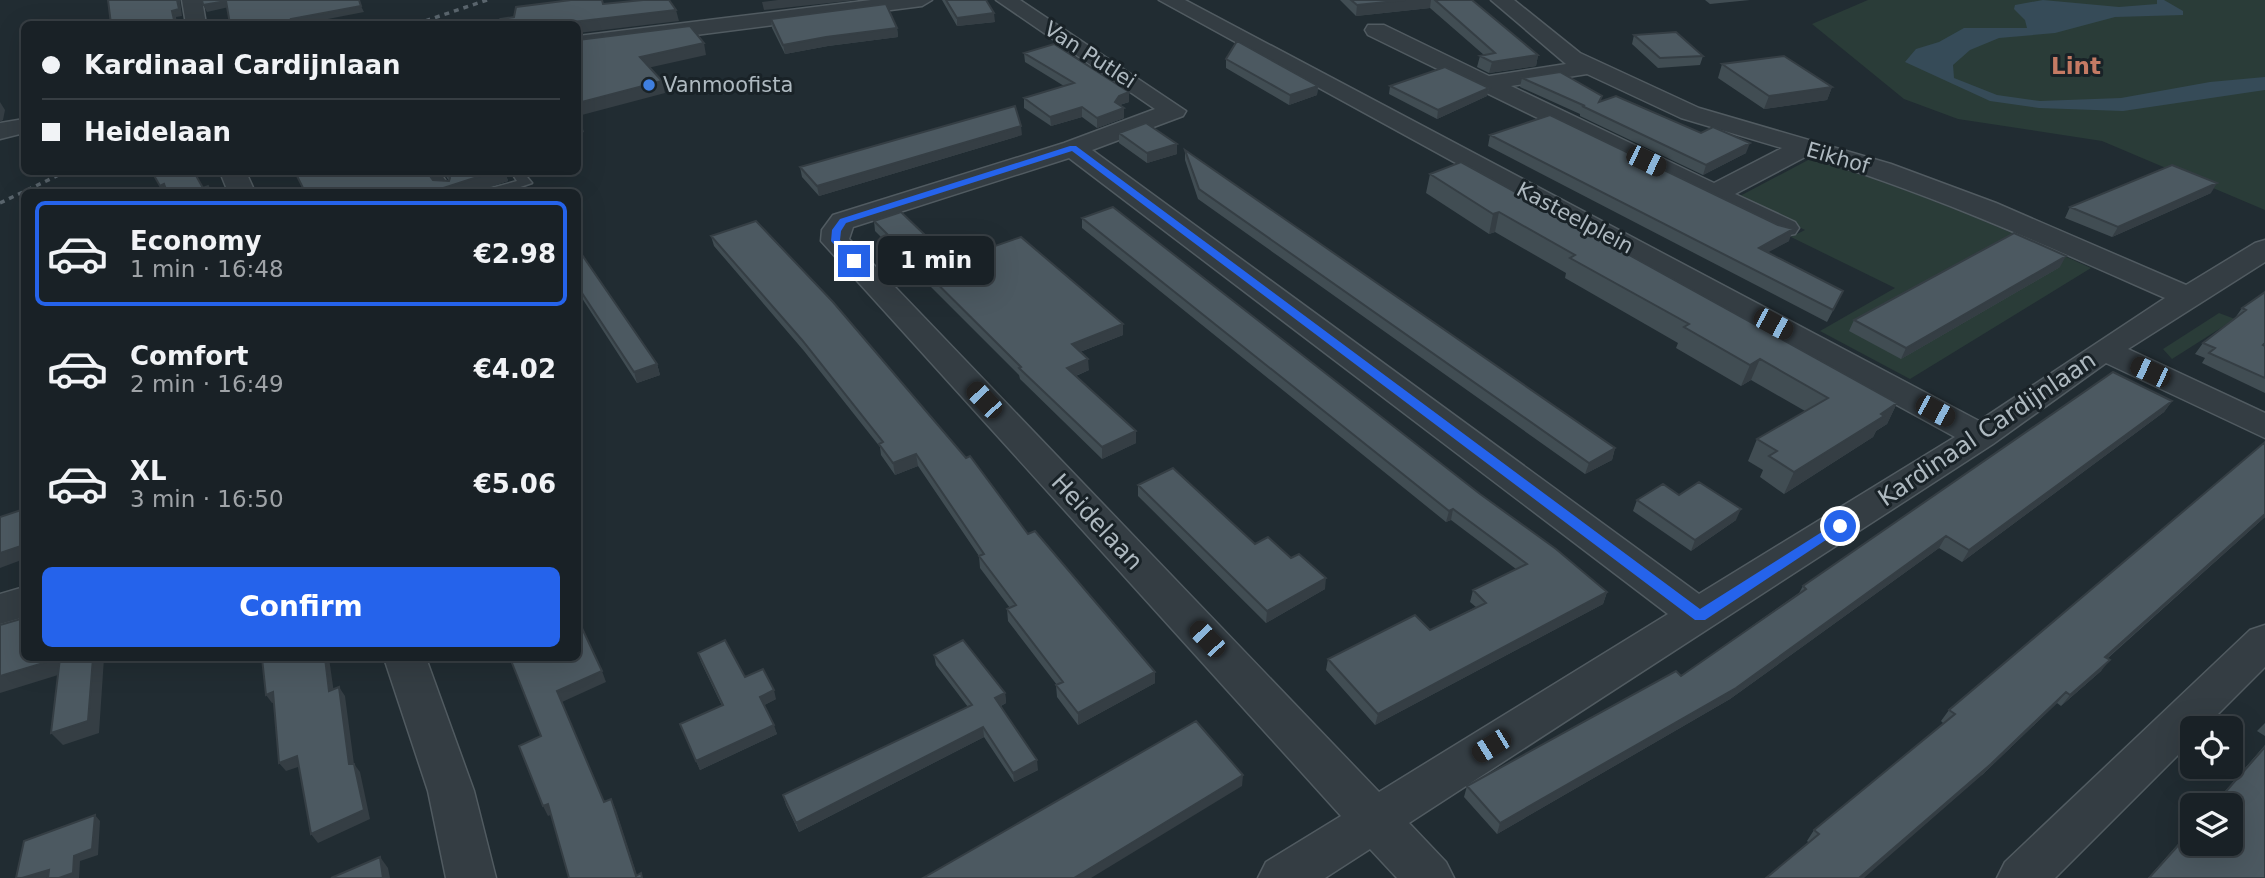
<!DOCTYPE html>
<meta charset="utf-8">
<style>
:root{--surface:#192126;--page:#262e32;--text:#f1f3f6;--muted:#9fa3a7;--line:#373e43;--accent:#2563eb}
body{margin:0;font-family:"DejaVu Sans",sans-serif;background:var(--page);color:var(--text);height:100vh;display:flex;flex-direction:column;font-size:26px;white-space:nowrap}
*{box-sizing:border-box;margin:0}
p{font-size:23px;color:var(--muted)}
.icon{flex:none;width:38px;height:38px;fill:none;stroke:currentColor;stroke-width:2;stroke-linecap:round;stroke-linejoin:round}
.map{position:relative;flex:1;overflow:hidden}
.sheet{position:absolute;left:21px;top:189px;width:560px;height:472px;display:flex;flex-direction:column;background:var(--surface);border-radius:10px;box-shadow:0 7px 28px #0002,0 0 0 2px var(--line)}
.sheet>*{flex:none}
.banner{position:absolute;left:21px;top:21px;width:560px;height:154px;border-radius:10px;box-shadow:0 7px 28px #0002,0 0 0 2px var(--line);display:grid;align-content:center;height:154px;padding:0 21px;background:var(--surface)}
.tools{position:absolute;left:2180px;top:716px;display:grid;gap:14px}
.tools a{display:grid;place-items:center;width:63px;height:63px;border-radius:10px;background:var(--surface);box-shadow:0 7px 28px #0002,0 0 0 2px var(--line);font-size:35px}
.end{position:absolute;width:32px;height:32px;margin:-16px;border:9px solid #2563eb;background:#fff;box-shadow:0 0 0 4px #fff}
.from{border-radius:50%}
.bubble{position:absolute;height:49px;border-radius:10px;background:var(--surface);box-shadow:0 7px 28px #0002,0 0 0 2px var(--line);font-size:23px;font-weight:700;line-height:49px;text-align:center}
.car{position:absolute;width:21px;height:42px;margin:-21px -10px;border-radius:9px;box-shadow:0 0 5px 2px #0007;background:linear-gradient(#222 24%,#8ab4d8 0 40%,#222 0 76%,#8ab4d8 0 86%,#222 0)}
.banner b{display:flex;align-items:center;gap:24px;height:66px;font-size:26px}
.banner b+b{border-top:2px solid var(--line)}
.banner i{width:18px;height:18px;background:var(--text)}
ul{padding:12px 0 0;list-style:none}
li{display:flex;align-items:center;gap:21px;height:105px;margin:0 14px 10px;padding:0 7px;border:4px solid transparent;border-radius:10px}
li div{flex:1}
li b{display:block;font-size:26px}
li em{font-style:normal;font-weight:700}
li.on{border-color:var(--accent)}
li>.icon{width:63px;height:63px;stroke-width:1.5}
.cta{display:flex;gap:14px;margin-top:auto;padding:14px 21px}
.cta a{flex:1;height:80px;border-radius:10px;background:var(--accent);color:#fff;font-size:28px;font-weight:700;line-height:80px;text-align:center}
.map>svg:first-child{display:block}
.green{fill:#2a3c38}
.water{fill:#364b58}
.lines{fill:none;stroke-linecap:round;stroke-linejoin:round}
.lane-casing{stroke:#515b61;stroke-width:3}
.street-casing{stroke:#515b61;stroke-width:3}
.lane{fill:#343d43;fill-rule:evenodd}
.street{fill:#343d43;fill-rule:evenodd}
.rail{stroke:#5a656d;stroke-width:3.5;stroke-dasharray:5 5;stroke-linecap:butt}
.wall{fill:#414d53}
.shaded-wall{fill:#353e44}
.building{fill:#4c5961;stroke:#353e44;stroke-width:2}
.route{fill:#2563eb}
.shop-dot{fill:#3f7fe0;stroke:#192227;stroke-width:2.5}
.labels{text-anchor:middle;stroke-width:6;stroke-linejoin:round;paint-order:stroke}
.far-street-label{font-size:21px;fill:#aeb9c0;stroke:#192227}
.far-poi-label{font-size:21px;fill:#aeb9c0;stroke:#192227;text-anchor:start}
.far-quarter-label{font-size:23px;font-weight:bold;fill:#c57a64;stroke:#192227}
.street-label{font-size:24px;fill:#aeb9c0;stroke:#192227}
</style>
<div class="map">
<svg width="2265" height="878" viewBox="0 0 2265 878">
<rect width="100%" height="100%" fill="#212c32"/>
<path class="green" d="M1868,0H2265V210L2102,141L1958,119L1904,99L1812,24Z
M1810,159C1907,187 1998,226 2091,268L1910,379L1820,331L1895,288L1791,237L1805,230L1738,197Z
M2219,313L2235,319L2172,359L2163,349Z"/>
<path class="water" d="M2043,0L2119,7L2157,4V0H2164L2183,11V15L2115,17L2055,33L1999,38L1970,50L1953,65L1954,78L1997,95L2040,101L2121,98L2210,82L2265,77V90L2123,111L2039,108L1990,101L1905,62L1916,49L1939,42L1964,28H2027L2025,20L2014,9L2015,5Z"/>
<g class="lines">
<defs>
<path id="lane" d="M427,172H440L453,192H441Z
M511,172H523L532,183L506,192H487L488,189L517,181Z"/>
<path id="street" d="M182,0H202L206,24H186Z
M871,0H932L922,6L578,50V36Z
M996,0H1020L1186,111L1183,116L1092,150L1699,594L1955,437L1159,0H1185L1979,421L2165,298C2047,246 1931,193 1807,156L1735,194L1795,222L1799,228L1795,234L1785,236L1775,234L1368,35L1365,30L1368,25H1384L1489,76L1566,64L1491,0H1514L1580,53L1699,108L1891,164L1996,203L2186,285L2255,243L2265,240V262L2128,349L2265,413V438L2106,363L1993,444L1409,823L1446,862L1454,878H1397L1370,849L1325,878H1258L1266,862L1341,816L821,241L822,230L833,215L1064,143L1155,109ZM1587,74L1681,118L1782,148L1714,183L1511,86ZM1069,158L1668,614L1379,792L849,239L853,227Z
M24,119V133L0,139V123Z
M220,172H246L255,192H228Z
M24,587V617L0,624V594Z
M2265,625V667L2204,728H2193V740L2055,878H1997L2005,862L2250,630Z
M384,658H426L474,791L496,878H446L428,791Z"/>
</defs>
<use href="#lane" class="lane-casing"/>
<use href="#street" class="street-casing"/>
<use href="#lane" class="lane"/>
<use href="#street" class="street"/>
<path class="rail" d="M416,24L487,0
M0,203L65,172"/>
</g>
<path class="wall" d="M942,0H986L995,22L957,26Z
M1340,0H1472L1538,55L1536,66L1489,73L1477,67L1480,56L1484,55L1430,8L1356,16Z
M1705,0H1750L1710,4Z
M771,19L897,28L898,37L828,46L785,54L772,28Z
M1634,35L1703,56L1700,65L1658,68L1632,44Z
M1024,53L1129,102L1120,105L1124,108V118L1097,128L1082,117L1051,126L1024,108V98L1064,86L1025,62Z
M1226,59L1318,86L1317,95L1289,105L1226,68Z
M1722,64L1832,87L1827,100L1764,109L1718,78Z
M1522,78L1701,133L1746,153L1703,175L1580,116V114L1520,87Z
M1390,86L1489,88L1487,96L1437,119L1389,94Z
M1119,133L1177,154L1147,163L1119,143Z
M1022,135L819,196L802,177L800,167Z
M1490,135L1789,241L1767,252L1837,303L1827,322L1488,146Z
M1185,150L1615,448L1612,460L1585,474L1198,199L1185,160Z
M443,172H505L508,181L474,192L433,180L449,181Z
M1430,174L1897,403L1887,424L1876,431L1873,437L1784,494L1760,477L1763,470L1748,461L1757,439L1805,411L1751,380L1741,386L1676,348L1678,343L1565,278L1566,273L1495,232L1489,234L1426,193Z
M2211,193L2112,237L2065,218L2070,207Z
M1082,218L1480,494L1607,592L1603,604L1375,725L1326,670L1328,659L1430,630L1476,607L1470,602L1473,590L1516,569L1451,520L1446,522L1082,228Z
M874,221L952,261L1123,324V335L1080,352L1089,370L1076,376L1136,431V443L1102,459L1020,379L1019,375L875,231Z
M711,236L1028,534L1155,672V683L1078,725L1057,697L1056,685H1057L1008,621L1007,609L1010,608L980,568L979,556L918,466L895,475L881,455L880,447L804,351L714,246Z
M578,249L657,364L660,375L637,383L578,292Z
M2060,267L1901,359L1849,331L1854,320Z
M2265,292V393L2202,363L2205,358L2195,354L2203,343L2235,318L2242,308Z
M2172,401L2164,412L1962,562L1939,548L1730,699L1497,834L1464,797L1467,786L1681,676L1799,593L1803,586Z
M2265,442V517L2108,658L2101,671L2061,706L2057,703L1982,775L1809,843L1807,841L1814,830L1944,724L1941,721L1949,710Z
M1138,485L1255,544L1325,589L1266,623L1138,496Z
M1637,500L1736,520L1691,551L1633,511Z
M698,653L745,677L776,699L764,705L777,734L700,770L680,724L722,706L701,662Z
M934,655L1005,693L1006,703L1001,706L1038,770L1014,782L984,737L799,832L786,805L783,795L968,707L936,665Z
M2265,723V736L2257,731Z
M2265,745V878H2148L2193,827V844L2231,805H2213Z"/>
<path class="shaded-wall" d="M177,0H180L182,16L176,17L177,24H175L172,11Z
M778,0H857L764,10L762,2Z
M1405,0H1431L1430,8L1356,16L1357,5Z
M226,1L229,7L207,12L203,5Z
M361,6L364,12L302,24H293L291,19Z
M676,10L679,21L578,33V36V24H574V22Z
M994,13L995,22L957,26V18Z
M897,28L898,37L828,46L785,54L783,45L826,37Z
M704,43L706,55L643,69L640,57Z
M1538,55L1536,66L1489,73L1492,62Z
M662,81L665,93L578,116V103Z
M1318,86L1317,95L1289,105L1290,95Z
M1832,87L1827,100L1764,109L1769,96Z
M1489,88L1487,96L1437,119L1438,110Z
M1129,92V102L1119,105L1124,108V118L1097,128V118L1115,102L1119,96Z
M0,102L5,110L3,120L0,122Z
M1082,107V117L1051,126L1050,117Z
M580,120L584,132L578,134V121Z
M1021,126L1022,135L819,196L817,186Z
M1750,143L1746,153L1703,175L1706,165Z
M1177,144V154L1147,163V153Z
M493,172H505L508,181L474,192H431Z
M2217,183L2211,193L2112,237L2118,227Z
M164,184L168,190L163,192L160,186Z
M1499,212L1495,232L1489,234L1493,214Z
M1793,229L1789,241L1754,260L1759,248Z
M2066,256L2060,267L1901,359L1906,348Z
M1123,324V335L1072,355V344Z
M1088,359L1089,370L1068,379L1067,368Z
M1760,359L1751,380L1741,386L1750,365Z
M657,364L660,375L637,383L634,372Z
M2172,401L2164,412L1962,562L1969,550Z
M1897,403L1887,424L1876,431L1873,437L1784,494L1794,472Z
M1136,431V443L1102,459V447Z
M1615,448L1612,460L1585,474L1589,463Z
M916,454L918,466L895,475L893,463Z
M1453,509L1451,520L1446,522L1449,511Z
M1741,509L1736,520L1691,551L1695,540Z
M2265,514V517L2096,668L2105,657Z
M1946,536L1939,548L1730,699L1497,834L1500,823Z
M24,545V559L0,568V553Z
M1326,578L1325,589L1266,623L1267,611Z
M1607,592L1603,604L1375,725L1378,714Z
M60,658L71,671L0,693V676Z
M93,658H104L99,733L63,745L51,733Z
M325,658H329L335,700L329,691Z
M2110,660L2101,671L2061,706L2070,695Z
M602,671L606,682L562,702L609,813L557,691Z
M1155,672V683L1078,725V713Z
M339,687L345,696L354,764L360,772L370,819L318,843L311,834L349,764Z
M774,690L776,699L763,706L760,697Z
M273,692L280,701L272,703L266,695Z
M2066,692L2057,703L1982,775L1864,878H1859Z
M1005,693L1006,703L996,708L995,698Z
M774,725L777,734L700,770L696,761Z
M983,727L984,737L799,832L796,823Z
M297,756L304,765L286,771L279,763Z
M1037,760L1038,770L1014,782L1013,773Z
M1243,775L1242,786L1091,878H1074Z
M611,799L616,810L638,878H637Z
M548,804L553,814L548,816L543,806Z
M95,815L100,821L98,855L80,861L79,878H59L74,856Z
M380,857L388,868L390,878H383Z
M49,870L55,875L46,878H22Z"/>
<path class="building" d="M108,0H177L179,9L172,11L175,24H111Z
M202,0H359L361,6L291,19L293,24H230L226,1L203,5Z
M571,0H602L603,4L643,0H669L676,10L574,22V24H506L501,19L514,17L516,7Z
M946,0H986L994,13L957,18Z
M1351,0H1405L1357,5Z
M1435,0H1472L1538,55L1492,62L1480,56L1495,53Z
M886,4L897,28L826,37L783,45L771,19Z
M690,26L704,43L640,57L662,81L578,103V40Z
M1676,32L1703,56L1660,58L1634,35Z
M1237,41L1318,86L1290,95L1226,59Z
M1054,44L1129,92L1119,96L1115,102L1124,108L1097,118L1082,107L1050,117L1024,98L1074,83L1024,53Z
M1784,56L1832,87L1769,96L1722,64Z
M1445,67L1489,88L1438,110L1390,86Z
M1560,72L1602,96L1599,102L1616,96L1701,133L1713,127L1750,143L1706,165L1582,106H1585L1522,78Z
M1015,106L1021,126L817,186L800,167Z
M1550,115L1778,225L1793,229L1759,248L1843,291L1833,310L1490,135Z
M1146,123L1177,144L1147,153L1119,133Z
M1185,150L1615,448L1589,463L1199,189Z
M1461,162L1897,403L1881,414L1884,416L1794,472L1769,456L1777,451L1757,439L1828,398L1760,359L1750,365L1684,327L1689,324L1570,258L1575,255L1499,212L1493,214L1430,174Z
M2172,165L2217,183L2118,227L2070,207Z
M152,172H194L203,188L208,186L210,192H167L164,184L160,186Z
M295,172H427L433,180L449,181L450,178L446,172H493L431,192H305Z
M1113,207L1480,494L1556,549L1607,592L1378,714L1328,659L1415,615L1430,630L1486,603L1473,590L1527,564L1453,509L1449,511L1082,218Z
M901,212L952,261L1021,237L1123,324L1072,344L1088,359L1067,368L1136,431L1102,447L1019,368L1021,367L874,221Z
M756,221L833,302L966,458L970,456L1028,534L1035,531L1155,672L1078,713L1056,685L1063,682L1007,609L1016,605L979,556L984,554L916,454L893,463L879,444L883,442L802,340L711,236Z
M2014,233L2066,256L1906,348L1854,320Z
M578,249L657,364L634,372L578,287Z
M2265,292V343L2263,345L2265,346V378L2209,353L2215,348L2203,343L2246,310L2242,308Z
M2113,372L2172,401L1969,550L1946,536L1736,688L1500,823L1467,786L1676,671L1681,676L1806,589L1803,586Z
M2265,442V514L2105,657L2110,660L2070,695L2066,692L1991,764L1859,878H1766L1819,834L1814,830L1955,714L1949,710Z
M1173,468L1255,544L1268,537L1291,558L1299,554L1326,578L1267,611L1138,485Z
M1699,482L1741,509L1695,540L1637,500L1663,484L1679,495Z
M24,509V545L0,553V517Z
M24,618V658H60L0,676V625Z
M581,626L602,671L557,691L604,802L611,799L636,876L641,873L642,878H569L548,804L543,806L519,746L541,736L510,658H578V627Z
M725,640L745,677L763,669L774,690L760,697L774,725L696,761L680,724L723,705L698,653Z
M963,640L1005,693L995,698L1037,760L1013,773L983,727L796,823L783,795L972,705L934,655Z
M60,658H93L88,721L51,733Z
M262,658H325L329,691L339,687L349,764H354L364,810L311,834L297,756L279,763L273,692L266,695Z
M1196,721L1243,775L1074,878H923Z
M2265,747V878H2149L2193,829V844H2231V805H2214Z
M95,815L92,849L74,856L73,873L59,878H48L49,870L22,878H16L24,841Z
M380,857L383,878H331Z"/>
<path class="route" d="M1070,146H1076L1700,609L1836,523L1847,526L1705,620H1695L1072,151L846,223L841,231L840,240L857,259V263H851L831,241L832,230L840,219Z"/>
<circle class="shop-dot" cx="649" cy="85" r="7"/>
<g class="labels">
<g class="far-street-label">
<text transform="translate(1090 55) rotate(33)" y="7">Van Putlei</text>
<text transform="translate(1838 158) rotate(16)" y="7">Eikhof</text>
<text transform="translate(1575 218) rotate(28)" y="7">Kasteelplein</text>
</g>
<g class="far-poi-label">
<text x="663" y="92">Vanmoofista</text>
</g>
<g class="far-quarter-label">
<text x="2076" y="74">Lint</text>
</g>
<g class="street-label">
<text transform="translate(1987 429) rotate(-34)" y="8">Kardinaal Cardijnlaan</text>
<text transform="translate(1097 522) rotate(47)" y="8">Heidelaan</text>
</g>
</g>
</svg>
<div class="tools">
<a><svg class="icon" aria-label="locate" viewBox="0 0 24 24"><circle cx="12" cy="12" r="6"/><path d="M12 2v4M12 18v4M2 12h4M18 12h4"/></svg></a>
<a><svg class="icon" aria-label="layers" viewBox="0 0 24 24"><path d="M12 4l9 5-9 5-9-5zM3 14l9 5 9-5"/></svg></a>
</div>
<i class="end from" style="left:1840px;top:526px"></i>
<i class="end" style="left:854px;top:261px"></i>
<div class="bubble" style="left:878px;top:236px;width:116px">1 min</div>
<i class="car" style="left:1646px;top:161px;rotate:116deg"></i>
<i class="car" style="left:1773px;top:324px;rotate:118deg"></i>
<i class="car" style="left:2150px;top:372px;rotate:295deg"></i>
<i class="car" style="left:984px;top:400px;rotate:317deg"></i>
<i class="car" style="left:1935px;top:411px;rotate:118deg"></i>
<i class="car" style="left:1207px;top:639px;rotate:317deg"></i>
<i class="car" style="left:1491px;top:746px;rotate:238deg"></i>
<div class="banner">
<b><i class="from"></i>Kardinaal Cardijnlaan</b>
<b><i></i>Heidelaan</b>
</div>
<section class="sheet">
<ul>
<li class="on"><svg class="icon" aria-label="car" viewBox="0 0 24 24"><path d="M5 17H2v-5l4-1 3-4h7l3 4 3 1v5h-3M9 17h6M6 11h13"/><circle cx="7" cy="17" r="2"/><circle cx="17" cy="17" r="2"/></svg><div><b>Economy</b><p>1 min · 16:48</p></div><em>€2.98</em></li>
<li><svg class="icon" aria-label="car" viewBox="0 0 24 24"><path d="M5 17H2v-5l4-1 3-4h7l3 4 3 1v5h-3M9 17h6M6 11h13"/><circle cx="7" cy="17" r="2"/><circle cx="17" cy="17" r="2"/></svg><div><b>Comfort</b><p>2 min · 16:49</p></div><em>€4.02</em></li>
<li><svg class="icon" aria-label="car" viewBox="0 0 24 24"><path d="M5 17H2v-5l4-1 3-4h7l3 4 3 1v5h-3M9 17h6M6 11h13"/><circle cx="7" cy="17" r="2"/><circle cx="17" cy="17" r="2"/></svg><div><b>XL</b><p>3 min · 16:50</p></div><em>€5.06</em></li>
</ul>
<div class="cta"><a>Confirm</a></div>
</section>
</div>
